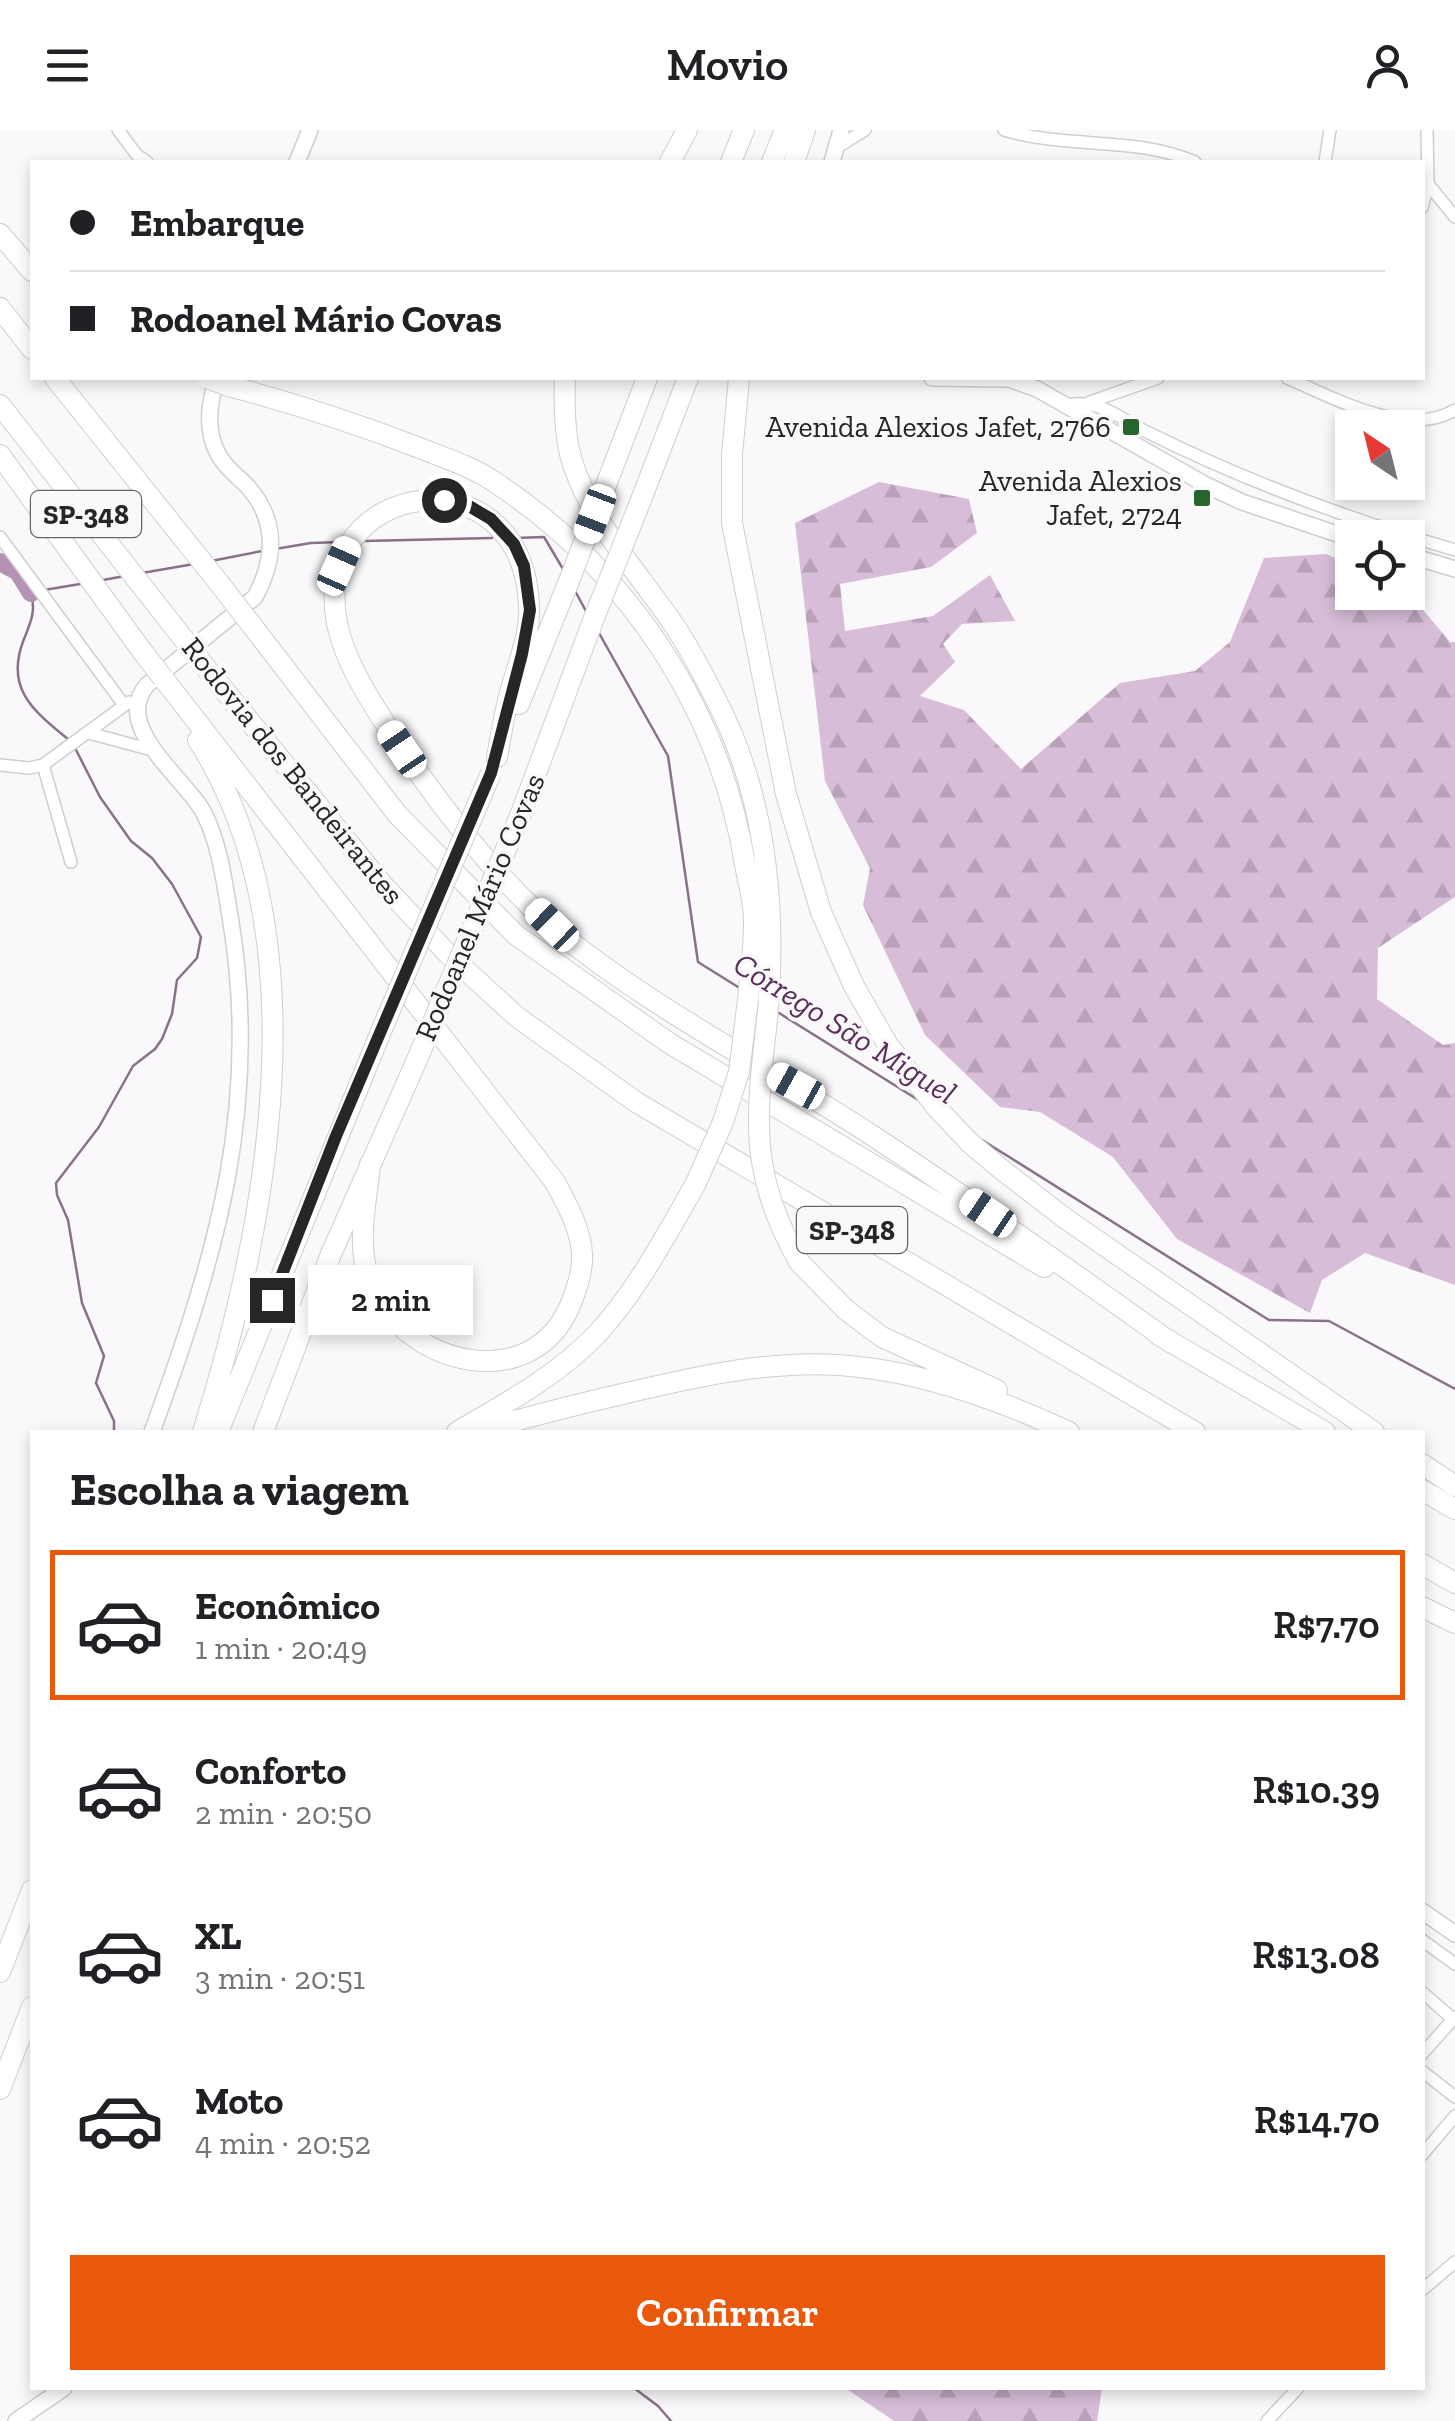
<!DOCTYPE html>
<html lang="pt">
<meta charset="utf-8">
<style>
:root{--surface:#fff;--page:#f6f6f6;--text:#202124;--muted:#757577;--line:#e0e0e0;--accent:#ea580c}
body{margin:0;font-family:"Zilla Slab",serif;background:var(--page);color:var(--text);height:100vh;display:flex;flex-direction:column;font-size:38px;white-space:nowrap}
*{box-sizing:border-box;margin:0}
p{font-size:32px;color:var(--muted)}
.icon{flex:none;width:55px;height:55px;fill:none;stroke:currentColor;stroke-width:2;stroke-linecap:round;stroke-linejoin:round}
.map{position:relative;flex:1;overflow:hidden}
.side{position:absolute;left:30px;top:1300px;width:1395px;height:960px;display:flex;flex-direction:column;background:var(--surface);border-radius:0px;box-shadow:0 5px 15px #0003}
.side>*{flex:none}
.banner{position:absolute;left:30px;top:30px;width:1395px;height:220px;border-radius:0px;box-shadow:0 5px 15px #0003;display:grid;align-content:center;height:220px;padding:0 40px;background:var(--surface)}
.needle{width:65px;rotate:325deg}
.controls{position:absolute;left:1335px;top:280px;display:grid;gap:20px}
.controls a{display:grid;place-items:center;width:90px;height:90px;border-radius:0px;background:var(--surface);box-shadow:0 5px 15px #0003;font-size:50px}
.end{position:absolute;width:45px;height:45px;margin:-22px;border:12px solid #272627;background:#fff;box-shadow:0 0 0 5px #fff}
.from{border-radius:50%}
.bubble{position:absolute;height:70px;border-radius:0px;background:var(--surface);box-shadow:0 5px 15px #0003;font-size:32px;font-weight:600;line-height:70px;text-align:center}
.car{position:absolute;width:30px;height:60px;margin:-30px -15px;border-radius:12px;box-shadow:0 0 8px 2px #0007;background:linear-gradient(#fff 24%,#345 0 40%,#fff 0 76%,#345 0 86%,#fff 0)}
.banner b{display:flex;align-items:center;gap:35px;height:95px;font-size:38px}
.banner b+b{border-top:2px solid var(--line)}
.banner i{width:25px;height:25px;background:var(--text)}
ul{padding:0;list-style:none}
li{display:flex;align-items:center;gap:30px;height:150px;margin:0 20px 15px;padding:0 20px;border:5px solid transparent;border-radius:0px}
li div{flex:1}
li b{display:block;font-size:38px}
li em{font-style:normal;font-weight:600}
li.active{border-color:var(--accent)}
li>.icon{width:90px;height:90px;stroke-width:1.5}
h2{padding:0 40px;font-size:45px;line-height:120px}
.cta{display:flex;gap:20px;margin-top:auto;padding:20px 40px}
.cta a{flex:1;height:115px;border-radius:0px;background:var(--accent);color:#fff;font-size:40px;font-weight:600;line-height:115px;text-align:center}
header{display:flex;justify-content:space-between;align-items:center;height:130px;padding:0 40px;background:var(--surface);font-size:45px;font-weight:600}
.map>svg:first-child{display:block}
.forest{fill:url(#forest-firs)}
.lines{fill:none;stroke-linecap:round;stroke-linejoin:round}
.stream{stroke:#897289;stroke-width:2.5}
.river{stroke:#b392b3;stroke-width:18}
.street-casing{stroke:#d1ced1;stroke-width:14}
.secondary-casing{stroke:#d1ced1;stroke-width:18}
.highway-casing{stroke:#d1ced1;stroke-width:22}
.street{stroke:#fff;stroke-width:11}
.secondary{stroke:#fff;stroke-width:15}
.highway{stroke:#fff;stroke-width:20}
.highway-bridge-casing{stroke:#d1ced1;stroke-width:22;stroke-linecap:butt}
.highway-bridge{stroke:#fff;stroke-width:20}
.route{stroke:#272627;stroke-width:12}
.poi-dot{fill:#26652e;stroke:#fbf8fb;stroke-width:4}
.labels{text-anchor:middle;stroke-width:8;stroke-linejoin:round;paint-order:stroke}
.shield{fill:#fbf8fb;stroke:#676567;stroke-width:2.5}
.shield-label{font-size:28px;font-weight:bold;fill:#272627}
.poi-label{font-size:30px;fill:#272627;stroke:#fbf8fb;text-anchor:end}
.street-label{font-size:30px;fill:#272627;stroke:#fbf8fb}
.water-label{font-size:32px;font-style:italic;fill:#592f5b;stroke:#fbf8fb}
</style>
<header><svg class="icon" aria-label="menu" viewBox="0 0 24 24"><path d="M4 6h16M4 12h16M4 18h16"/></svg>Movio<svg class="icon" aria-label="person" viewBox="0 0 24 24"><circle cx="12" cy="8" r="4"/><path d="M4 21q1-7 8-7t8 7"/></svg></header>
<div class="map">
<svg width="1455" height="2291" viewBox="0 0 1455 2291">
<defs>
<pattern id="forest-firs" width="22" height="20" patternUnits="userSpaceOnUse" patternTransform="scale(2.5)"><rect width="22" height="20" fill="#d7bdd7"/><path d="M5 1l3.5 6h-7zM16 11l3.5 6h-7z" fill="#b9a2b9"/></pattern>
</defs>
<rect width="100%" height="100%" fill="#fbf8fb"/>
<path class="forest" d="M879,352L969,369L977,403L931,437L840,454L845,501L933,486L990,445L1015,491L962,494L943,514L955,532L920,566L964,580L1021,639L1120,553L1195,541L1230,512L1264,428L1326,424L1352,436V462H1408L1450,512H1455V767L1378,818L1377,869L1443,915L1455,913V1155L1365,1123L1322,1150L1310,1183L1177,1109L1113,1027L1040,982L1000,977L925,905L863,775L870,738L825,651L795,393Z
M845,2258H1102L1097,2291H894Z"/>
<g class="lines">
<path class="stream" d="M515,408L544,407L563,439
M365,411L492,408
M275,419L311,413L342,412
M211,431L262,421
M142,443L194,434
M103,450L125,446
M574,459L587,483
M44,460L80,454
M36,462L31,463C36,481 31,492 24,509C4,559 34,581 69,610
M599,503L668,626L698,832L738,857
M74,616L100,667L131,711L152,728L172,754L201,807L197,828L177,850L172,884L162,909L155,919L133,936L99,997L56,1053L57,1065L68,1090L82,1173L104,1226L96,1253L114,1291V1302
M779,883L920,971
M982,1010L1269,1190L1329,1191L1455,1259
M634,2258L658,2276L671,2291"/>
<path class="river" d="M0,432L18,442L31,463"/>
<defs>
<path id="street" d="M118,0L137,25L147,32
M1004,0C1067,19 1135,6 1195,32
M836,18L865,0
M1325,32L1330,0
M1428,54L1455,87
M1422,78L1428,54L1427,0
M1287,248C1334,268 1407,309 1455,280
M1090,272L1158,248
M1068,275C1099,269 1118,287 1145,301C1245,351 1348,389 1455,420
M0,407L124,575
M89,603L152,620
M0,635L29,638L43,635L129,572
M43,635L71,732
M1422,1810L1455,1834
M1422,1862L1453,1889
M1422,1924L1455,1887
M1422,1941L1455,1967
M1422,2025L1455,1986
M1422,2160L1455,2132
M1267,2291L1298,2258"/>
<path id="secondary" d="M297,32L310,0
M832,32L841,0
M932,248L1009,249L1037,259L1206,355L1242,372L1352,409
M1408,425L1455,439
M152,1302C216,1126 262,976 230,786C224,750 220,716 204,683C187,650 111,597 147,555L255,467C275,430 278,392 249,358C239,347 225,338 218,324C205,299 209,273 217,248
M1422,1781L1455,1804
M16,2291L64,2258"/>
<path id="highway" d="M670,32L687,0
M731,32L744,0
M772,32L785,0
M794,32L805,0
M0,104L32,141
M0,178L32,219
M55,248L219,453
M565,248C564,274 564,305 572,331C591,392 636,440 672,492C687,514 701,540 713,564C767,664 777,779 767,890
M739,248L732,325V393L786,664L821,782L854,856L888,915L937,978L970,1013L1001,1039L1066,1089L1374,1302
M229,256C293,273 355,293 417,317C442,327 471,336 493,351C627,439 719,576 745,734C748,753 755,774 754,794C754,819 750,845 748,870
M0,275L171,493
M0,325L142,521
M608,350L647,248
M641,370L688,248
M257,502L397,684L516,805L669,913L1044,1137
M207,539L382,754L447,823L517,887L636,972L1195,1302
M163,548L555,1052C567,1075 580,1097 582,1123C583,1138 578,1155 573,1168C537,1271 399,1236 369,1148C356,1113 367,1070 370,1034
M519,574L569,451
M198,610C323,805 267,1096 203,1302
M497,627C501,606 504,584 510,563C517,535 531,505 529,476C523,318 309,348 337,493C346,538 379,584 404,622C450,689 511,766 576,816C668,887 772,940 870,1004C972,1071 1071,1141 1170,1212
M520,686L594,488
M800,1133L846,1180L882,1207L997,1260
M1159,1205L1325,1302
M218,1302L382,899
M263,1302L331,1124L416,932
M457,1302C506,1273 557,1246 597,1204C637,1161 666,1105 695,1055
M478,1302C524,1287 571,1276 618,1265C674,1252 732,1238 790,1235C886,1229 983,1262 1069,1302
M1422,1334L1455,1356
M1422,1360L1455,1379
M1422,1434L1455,1453
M1422,1477L1455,1493
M0,1842L32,1760
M0,1959L32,1877"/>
</defs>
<use href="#street" class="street-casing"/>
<use href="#secondary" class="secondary-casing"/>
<use href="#highway" class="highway-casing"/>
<use href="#street" class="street"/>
<use href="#secondary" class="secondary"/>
<use href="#highway" class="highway"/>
<defs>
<path id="highway-bridge" d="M207,248L229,256
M569,451L608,350
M219,453L257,502
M594,488L641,370
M171,493L207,539
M142,521L163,548
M767,890C756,987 748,1044 800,1133
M382,899L491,643
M416,932L520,686
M695,1055L723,992L739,942L748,870"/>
</defs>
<use href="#highway-bridge" class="highway-bridge-casing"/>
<use href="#highway-bridge" class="highway-bridge"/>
</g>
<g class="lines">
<path class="route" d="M272,1170L336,1006L491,643L522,524L530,480L524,436L514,414L491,389L469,376L444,370"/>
</g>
<g class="poi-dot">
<rect x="1121" y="287" width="20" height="20" rx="5"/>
<rect x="1192" y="358" width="20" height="20" rx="5"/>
</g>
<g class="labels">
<g class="shield">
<rect x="31" y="361" width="110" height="46" rx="8"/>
<rect x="797" y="1077" width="110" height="46" rx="8"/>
</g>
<g class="shield-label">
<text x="86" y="394">SP-348</text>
<text x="852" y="1110">SP-348</text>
</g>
<g class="poi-label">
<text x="1111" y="307">Avenida Alexios Jafet, 2766</text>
<text x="1182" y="361">Avenida Alexios<tspan x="1182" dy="34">Jafet, 2724</tspan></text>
</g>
<g class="street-label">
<text transform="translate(293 641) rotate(51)" y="10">Rodovia dos Bandeirantes</text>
<text transform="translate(480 777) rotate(-67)" y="10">Rodoanel Mário Covas</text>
</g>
<g class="water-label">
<text transform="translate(845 898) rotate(32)" y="11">Córrego São Miguel</text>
</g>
</g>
</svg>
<div class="controls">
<a><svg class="needle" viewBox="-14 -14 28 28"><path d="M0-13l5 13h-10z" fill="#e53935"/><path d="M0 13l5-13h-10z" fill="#757577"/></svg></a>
<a><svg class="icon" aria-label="locate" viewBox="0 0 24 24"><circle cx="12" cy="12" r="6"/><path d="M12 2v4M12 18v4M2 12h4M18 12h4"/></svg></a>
</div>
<i class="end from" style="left:444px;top:370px"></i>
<i class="end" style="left:272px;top:1170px"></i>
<div class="bubble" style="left:308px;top:1135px;width:165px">2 min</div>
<i class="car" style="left:595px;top:384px;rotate:201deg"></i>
<i class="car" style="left:339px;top:436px;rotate:24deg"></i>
<i class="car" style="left:402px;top:619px;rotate:326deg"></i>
<i class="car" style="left:552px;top:795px;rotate:314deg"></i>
<i class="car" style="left:796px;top:956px;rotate:299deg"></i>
<i class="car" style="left:988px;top:1083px;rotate:304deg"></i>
<div class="banner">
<b><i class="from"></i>Embarque</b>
<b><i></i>Rodoanel Mário Covas</b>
</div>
<section class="side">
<h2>Escolha a viagem</h2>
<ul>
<li class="active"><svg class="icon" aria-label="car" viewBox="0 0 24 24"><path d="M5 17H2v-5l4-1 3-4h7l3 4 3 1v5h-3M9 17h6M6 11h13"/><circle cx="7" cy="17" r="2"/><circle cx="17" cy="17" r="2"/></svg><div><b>Econômico</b><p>1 min · 20:49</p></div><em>R$7.70</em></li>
<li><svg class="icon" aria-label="car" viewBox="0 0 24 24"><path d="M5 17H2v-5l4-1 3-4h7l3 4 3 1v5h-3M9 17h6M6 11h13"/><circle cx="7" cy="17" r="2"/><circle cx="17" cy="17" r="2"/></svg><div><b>Conforto</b><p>2 min · 20:50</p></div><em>R$10.39</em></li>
<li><svg class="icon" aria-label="car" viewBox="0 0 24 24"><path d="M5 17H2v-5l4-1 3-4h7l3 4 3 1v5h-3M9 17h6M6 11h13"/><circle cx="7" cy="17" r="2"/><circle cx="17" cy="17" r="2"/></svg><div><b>XL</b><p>3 min · 20:51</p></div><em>R$13.08</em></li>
<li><svg class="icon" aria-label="car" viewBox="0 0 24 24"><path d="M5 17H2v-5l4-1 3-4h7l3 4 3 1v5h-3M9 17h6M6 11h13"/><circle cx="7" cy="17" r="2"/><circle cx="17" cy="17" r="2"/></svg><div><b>Moto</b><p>4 min · 20:52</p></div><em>R$14.70</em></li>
</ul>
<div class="cta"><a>Confirmar</a></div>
</section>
</div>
